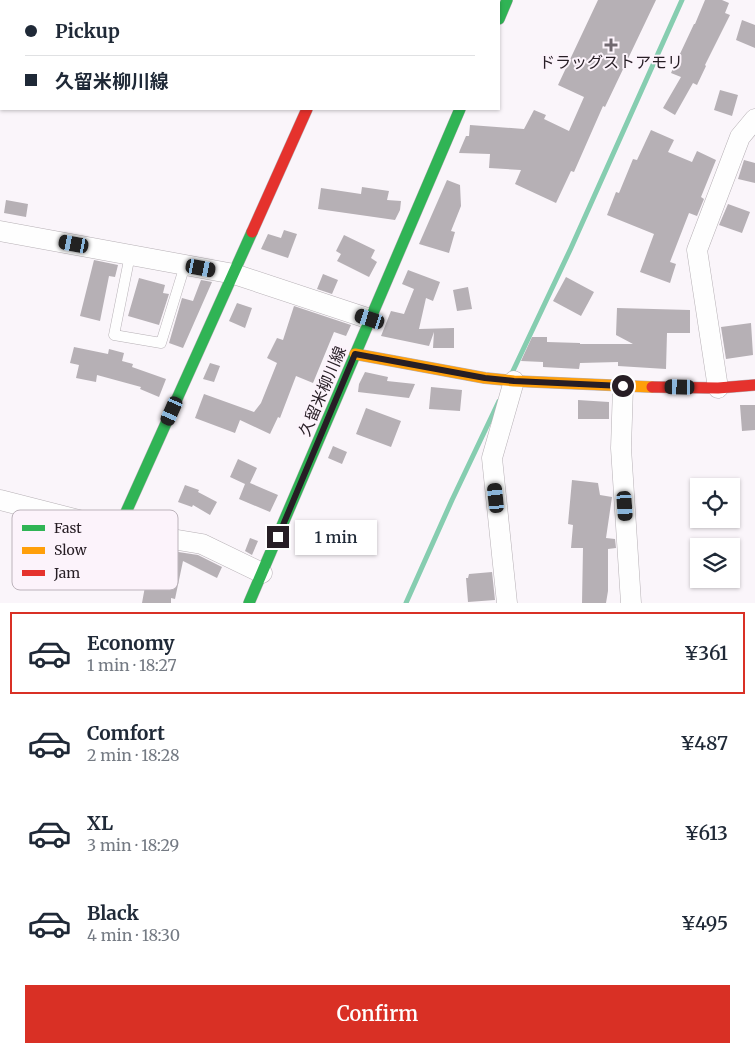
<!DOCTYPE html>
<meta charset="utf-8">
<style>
:root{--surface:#fff;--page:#f6f6f7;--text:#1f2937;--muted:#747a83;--line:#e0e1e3;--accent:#d93025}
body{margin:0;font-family:Merriweather,"Noto Sans JP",serif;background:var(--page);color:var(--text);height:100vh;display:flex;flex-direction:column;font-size:19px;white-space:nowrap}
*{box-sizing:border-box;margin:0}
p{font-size:16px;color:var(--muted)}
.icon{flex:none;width:28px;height:28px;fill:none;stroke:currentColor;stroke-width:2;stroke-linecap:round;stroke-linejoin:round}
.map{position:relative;height:603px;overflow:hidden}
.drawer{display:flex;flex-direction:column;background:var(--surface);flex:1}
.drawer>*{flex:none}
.top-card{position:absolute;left:0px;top:0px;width:500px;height:110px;box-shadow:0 1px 4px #0004;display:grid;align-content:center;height:110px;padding:0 25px;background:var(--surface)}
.fabs{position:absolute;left:690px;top:478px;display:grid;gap:10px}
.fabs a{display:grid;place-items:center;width:50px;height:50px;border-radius:0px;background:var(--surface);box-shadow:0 1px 4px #0004;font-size:25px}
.end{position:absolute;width:22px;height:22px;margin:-11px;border:6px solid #271e25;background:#fff;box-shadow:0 0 0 2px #fff}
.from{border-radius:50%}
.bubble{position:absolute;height:35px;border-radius:0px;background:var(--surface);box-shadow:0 1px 4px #0004;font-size:16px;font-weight:600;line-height:35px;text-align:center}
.car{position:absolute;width:15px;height:30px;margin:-15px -8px;border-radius:6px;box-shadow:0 0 4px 1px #0007;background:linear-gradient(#222 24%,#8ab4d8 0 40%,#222 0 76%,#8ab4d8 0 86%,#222 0)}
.top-card b{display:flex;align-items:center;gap:18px;height:48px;font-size:19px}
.top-card b+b{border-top:1px solid var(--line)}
.top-card i{width:12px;height:12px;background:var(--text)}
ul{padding:9px 0 0;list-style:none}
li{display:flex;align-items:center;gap:15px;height:82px;margin:0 10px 8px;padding:0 15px;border:2px solid transparent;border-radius:0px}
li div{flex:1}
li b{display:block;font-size:19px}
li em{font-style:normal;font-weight:600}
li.current{border-color:var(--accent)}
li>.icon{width:45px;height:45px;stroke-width:1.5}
.button{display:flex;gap:10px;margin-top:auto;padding:10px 25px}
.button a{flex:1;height:58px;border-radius:0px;background:var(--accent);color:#fff;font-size:20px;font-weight:600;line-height:58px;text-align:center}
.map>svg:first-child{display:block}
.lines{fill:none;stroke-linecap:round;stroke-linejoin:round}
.stream{stroke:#86cdb0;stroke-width:5}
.building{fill:#b6b0b5}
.lane-casing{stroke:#b6b0b5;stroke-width:11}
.street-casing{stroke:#b6b0b5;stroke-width:21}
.fast-casing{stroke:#b6b0b5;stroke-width:12}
.slow-casing{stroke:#b6b0b5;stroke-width:12}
.jam-casing{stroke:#b6b0b5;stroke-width:12}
.lane{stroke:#fefefe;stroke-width:10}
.street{stroke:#fefefe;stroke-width:20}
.fast{stroke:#30b455;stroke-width:11}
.slow{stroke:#ff9f0a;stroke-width:11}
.jam{stroke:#e5322d;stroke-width:11}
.route{stroke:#271e25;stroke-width:6}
.poi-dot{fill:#716970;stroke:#fcf3fb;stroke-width:2}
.labels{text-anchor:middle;stroke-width:4;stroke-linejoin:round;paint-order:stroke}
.poi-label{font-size:16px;fill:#271e25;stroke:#fcf3fb}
.street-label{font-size:16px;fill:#271e25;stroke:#fcf3fb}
.key{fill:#fcf3fb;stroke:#bcb3bb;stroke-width:1}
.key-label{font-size:14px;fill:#271e25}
</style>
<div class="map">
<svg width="755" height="603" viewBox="0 0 755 603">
<rect width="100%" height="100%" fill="#faf5fa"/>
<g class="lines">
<path class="stream" d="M512,373L571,248L682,0
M406,603L452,500L499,401"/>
</g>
<path class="building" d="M598,0H656L605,107L603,106L574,172L571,171L556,203L515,184L521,170L489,168L490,154L459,153L460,150L466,136H469L470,125L524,129L534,110L546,115L544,119L569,131L584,97L558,85Z
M705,0H722L729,3L725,13L730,15L705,65L706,66L697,85L693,83L675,115L663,108L681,77L671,73L694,24H695Z
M742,20L755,25V48L736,40Z
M720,90L738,95L732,116L714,110Z
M651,130L674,140L668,152L692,162L697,151L716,160L701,197L704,199L697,216L689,213L670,262L676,264L670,283L640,272L654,234L607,215L616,192L619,193L633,159L637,160Z
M744,160L755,163V183L738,179Z
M447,180L460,185L461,206L451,231L455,232L449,253L419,244Z
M362,187L389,191L387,200L401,201L400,210L395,220L318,209L321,188L361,194Z
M6,200L28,204L26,217L4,213Z
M728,204L750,212L742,233L719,225Z
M284,230L297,234L288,258L261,249L268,234L281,238Z
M344,235L375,250L371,258L377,262L369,277L337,261L341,254L336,251Z
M94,260L118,265L115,277L109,276L100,321L80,316Z
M408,270L440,282L433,301L426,298L419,329L454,328V348H433L434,332L429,346L381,336L391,311L404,314L414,289L402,284Z
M323,274L338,280L332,294L317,289Z
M566,277L594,292L581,316L553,301Z
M139,278L165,285L163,293L169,294L159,325L128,316Z
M201,280L212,282L183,348L169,343L182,298L193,301Z
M468,287L472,309L457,311L453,290Z
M237,303L252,308L245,328L229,321Z
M294,306L351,325L346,336L334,332L313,383L296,376L280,418L278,417L270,434L240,420L235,433L195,418L204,394L254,412L261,403L277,363L267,358L277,338L283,340Z
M617,308L690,310V333H667L666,369L618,366V362L580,363L579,369L543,367V362L521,361L532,337H547V342L580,343V344H633L616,335Z
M751,323L753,355L726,359L721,327Z
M74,347L108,354L109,349L124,353L122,361L133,364L132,367L166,379L159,397L140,389L141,387L97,375L96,382L76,378L79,365L70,363Z
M210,363L220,366L214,382L203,379Z
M365,372L388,377L387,381L415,384L409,398L358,392L359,384Z
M431,387L462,390L460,411L429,409Z
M578,400L609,402V419H578Z
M740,405H755V430L742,431Z
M366,408L401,421L391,447L356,434Z
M333,446L347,452L342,464L328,458Z
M238,459L257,468L250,483L278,495L270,512L239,499L245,484L230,477Z
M572,480L598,483L600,495L612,497L606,538L615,539L616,548L608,549V591L606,603H582L583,548H571L573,525L568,524Z
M185,485L199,490L198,492L217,502L210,515L193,505L192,507L178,502Z
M250,538L258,541L252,555L245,551Z
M152,548L198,555L222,567L217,578L183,561L175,599L171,598V603H142Z
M492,572L495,600L468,602L466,578H468L469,574Z"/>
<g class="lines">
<defs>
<path id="lane" d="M130,255L114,335L161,343L185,265"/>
<path id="street" d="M453,0L458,1
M351,1L352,0
M0,231L234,274L370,319
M623,387L621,448L631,603
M718,388L697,250L740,137L755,119
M0,500L118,530L202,544L262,573
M507,603L492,458L514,381"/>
<path id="fast" d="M499,19L507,0
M118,530L252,232
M249,603L460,109"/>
<path id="slow" d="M355,354L485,378L514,381L652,387"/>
<path id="jam" d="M252,232L307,109
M652,387L718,388L755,385"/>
</defs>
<use href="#lane" class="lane-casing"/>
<use href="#street" class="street-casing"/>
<use href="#fast" class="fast-casing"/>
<use href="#slow" class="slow-casing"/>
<use href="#jam" class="jam-casing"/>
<use href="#lane" class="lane"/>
<use href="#street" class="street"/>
<use href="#fast" class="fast"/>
<use href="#slow" class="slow"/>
<use href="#jam" class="jam"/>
</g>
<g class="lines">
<path class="route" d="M278,537L355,354L485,378L514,381L623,386"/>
</g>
<path class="poi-dot" d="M608.5 37.5h5v5h5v5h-5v5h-5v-5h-5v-5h5z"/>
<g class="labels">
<g class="poi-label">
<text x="611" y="68">ドラッグストアモリ</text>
</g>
<g class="street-label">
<text transform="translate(322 391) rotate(-67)" y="6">久留米柳川線</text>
</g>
</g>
<rect x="12" y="510" width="166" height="80" rx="8" class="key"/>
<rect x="22" y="525" width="23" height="6" fill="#30b455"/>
<rect x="22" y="547" width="23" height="7" fill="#ff9f0a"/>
<rect x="22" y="570" width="23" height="6" fill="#e5322d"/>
<g class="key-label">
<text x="54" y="533">Fast</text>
<text x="54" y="555">Slow</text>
<text x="54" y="578">Jam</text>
</g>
</svg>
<div class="fabs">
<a><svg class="icon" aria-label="locate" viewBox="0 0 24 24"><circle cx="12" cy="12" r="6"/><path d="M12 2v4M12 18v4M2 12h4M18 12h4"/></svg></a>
<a><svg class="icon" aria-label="layers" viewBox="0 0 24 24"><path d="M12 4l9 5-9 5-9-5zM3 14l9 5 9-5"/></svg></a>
</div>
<i class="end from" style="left:623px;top:386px"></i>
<i class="end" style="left:278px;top:537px"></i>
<div class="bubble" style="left:295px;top:520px;width:82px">1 min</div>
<i class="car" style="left:74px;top:244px;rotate:281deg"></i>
<i class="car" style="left:201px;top:268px;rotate:101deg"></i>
<i class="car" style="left:370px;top:319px;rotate:288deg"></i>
<i class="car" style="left:680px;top:387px;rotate:271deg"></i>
<i class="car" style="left:172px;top:411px;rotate:204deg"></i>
<i class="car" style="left:496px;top:498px;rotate:354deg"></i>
<i class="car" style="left:625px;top:506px;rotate:176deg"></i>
<div class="top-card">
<b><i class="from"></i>Pickup</b>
<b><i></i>久留米柳川線</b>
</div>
</div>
<section class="drawer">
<ul>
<li class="current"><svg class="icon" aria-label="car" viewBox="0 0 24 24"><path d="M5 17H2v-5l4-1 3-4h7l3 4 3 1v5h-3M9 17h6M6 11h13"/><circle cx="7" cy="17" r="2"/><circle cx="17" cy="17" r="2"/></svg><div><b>Economy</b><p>1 min · 18:27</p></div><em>¥361</em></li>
<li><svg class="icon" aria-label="car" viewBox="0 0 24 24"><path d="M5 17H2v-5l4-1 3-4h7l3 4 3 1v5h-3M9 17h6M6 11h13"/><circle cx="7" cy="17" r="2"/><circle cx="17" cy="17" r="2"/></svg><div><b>Comfort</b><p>2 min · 18:28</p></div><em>¥487</em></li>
<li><svg class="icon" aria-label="car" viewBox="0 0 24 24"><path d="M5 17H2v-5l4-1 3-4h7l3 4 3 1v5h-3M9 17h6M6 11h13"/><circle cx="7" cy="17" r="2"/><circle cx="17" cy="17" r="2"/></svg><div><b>XL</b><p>3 min · 18:29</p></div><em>¥613</em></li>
<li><svg class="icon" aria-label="car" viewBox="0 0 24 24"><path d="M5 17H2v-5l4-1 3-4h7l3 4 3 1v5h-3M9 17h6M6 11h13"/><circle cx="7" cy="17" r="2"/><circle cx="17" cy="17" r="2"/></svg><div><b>Black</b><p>4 min · 18:30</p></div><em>¥495</em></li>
</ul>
<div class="button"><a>Confirm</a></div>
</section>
